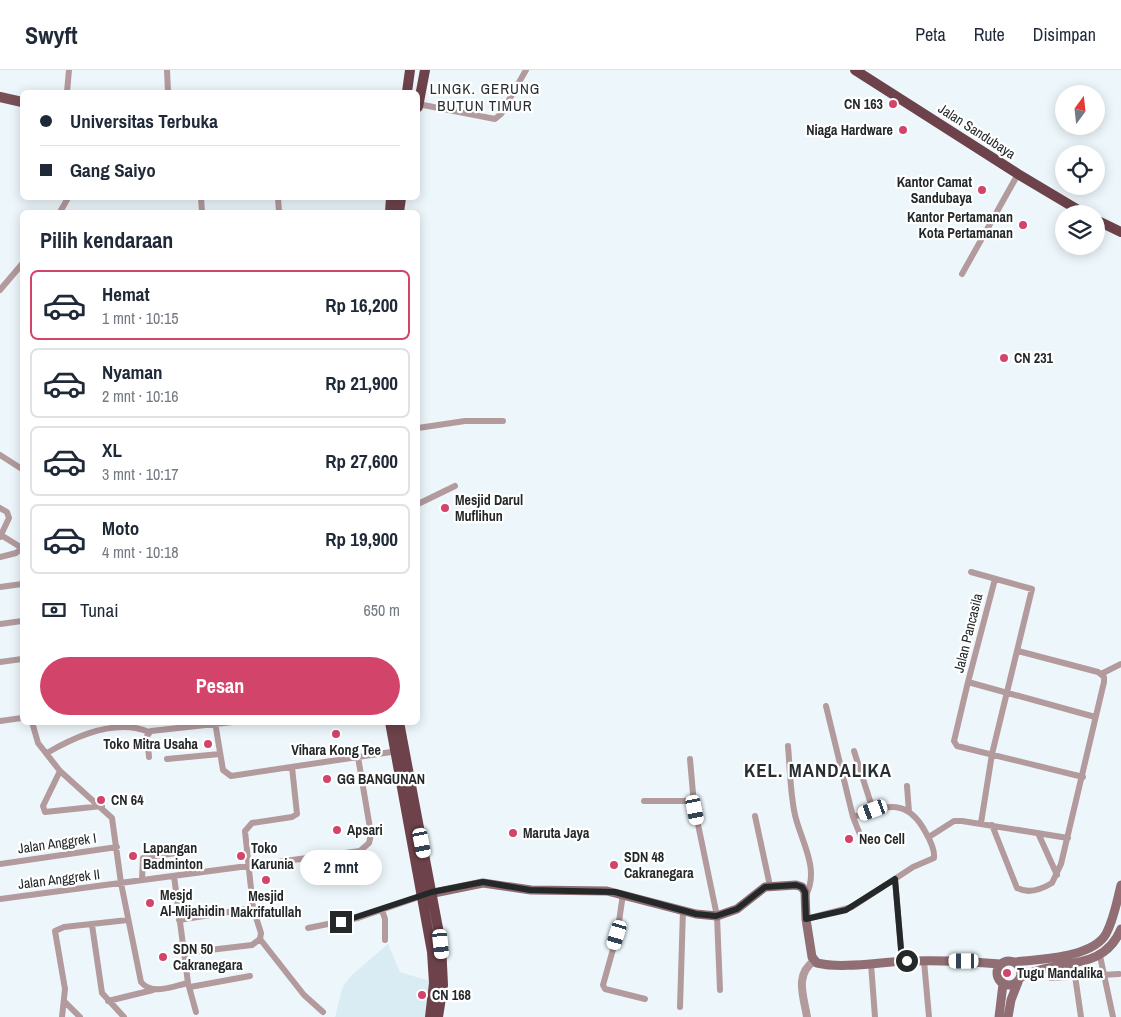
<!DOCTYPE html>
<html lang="id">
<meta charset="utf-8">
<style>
:root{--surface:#fff;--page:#f6f6f7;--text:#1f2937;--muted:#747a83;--line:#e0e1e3;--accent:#d3446b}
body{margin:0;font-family:"Archivo Narrow",sans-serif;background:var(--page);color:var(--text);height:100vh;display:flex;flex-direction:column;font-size:19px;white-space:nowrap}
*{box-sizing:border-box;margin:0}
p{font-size:16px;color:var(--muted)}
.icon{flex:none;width:28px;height:28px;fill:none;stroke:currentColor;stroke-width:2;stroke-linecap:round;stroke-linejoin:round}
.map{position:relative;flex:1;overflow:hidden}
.side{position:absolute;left:20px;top:140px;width:400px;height:515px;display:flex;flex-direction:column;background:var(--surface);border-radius:8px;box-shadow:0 2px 12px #0003}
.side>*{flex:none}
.banner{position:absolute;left:20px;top:20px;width:400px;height:110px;border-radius:8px;box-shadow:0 2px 12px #0003;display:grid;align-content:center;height:110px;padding:0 20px;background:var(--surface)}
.needle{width:32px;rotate:15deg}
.tools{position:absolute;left:1055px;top:15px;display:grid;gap:10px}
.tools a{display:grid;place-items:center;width:50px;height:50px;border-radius:50%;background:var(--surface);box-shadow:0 2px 12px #0003;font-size:25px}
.end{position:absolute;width:22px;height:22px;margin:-11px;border:6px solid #242829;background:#fff;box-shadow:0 0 0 2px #fff}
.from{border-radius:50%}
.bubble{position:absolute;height:35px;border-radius:18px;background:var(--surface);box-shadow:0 2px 12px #0003;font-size:16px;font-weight:700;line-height:35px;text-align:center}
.car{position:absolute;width:15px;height:30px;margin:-15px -8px;border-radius:6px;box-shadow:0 0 4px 1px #0007;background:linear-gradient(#fff 24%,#345 0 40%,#fff 0 76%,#345 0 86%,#fff 0)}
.banner b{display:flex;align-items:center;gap:18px;height:48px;font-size:19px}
.banner b+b{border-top:1px solid var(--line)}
.banner i{width:12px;height:12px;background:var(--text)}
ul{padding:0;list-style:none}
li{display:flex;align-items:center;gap:15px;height:70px;margin:0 10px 8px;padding:0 10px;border:2px solid var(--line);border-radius:8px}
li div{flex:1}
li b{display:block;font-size:19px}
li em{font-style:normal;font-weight:700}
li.current{border-color:var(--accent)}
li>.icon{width:45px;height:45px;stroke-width:1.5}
h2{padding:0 20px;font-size:22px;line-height:60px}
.pay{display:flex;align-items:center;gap:12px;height:55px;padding:0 20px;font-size:19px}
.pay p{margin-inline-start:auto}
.primary-button{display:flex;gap:10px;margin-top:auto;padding:10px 20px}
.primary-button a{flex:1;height:58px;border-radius:30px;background:var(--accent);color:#fff;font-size:20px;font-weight:700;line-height:58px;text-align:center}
header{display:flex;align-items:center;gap:30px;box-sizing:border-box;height:70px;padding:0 25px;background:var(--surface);border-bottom:1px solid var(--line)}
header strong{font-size:24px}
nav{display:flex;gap:28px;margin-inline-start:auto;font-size:18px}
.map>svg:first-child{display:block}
.built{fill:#daecf3}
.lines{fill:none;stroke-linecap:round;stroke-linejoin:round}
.minor{stroke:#b29a9d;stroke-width:6}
.tertiary{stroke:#b29a9d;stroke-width:8}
.secondary{stroke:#906e74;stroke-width:9}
.primary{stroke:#785056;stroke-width:10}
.trunk{stroke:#6d424a;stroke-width:10}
.route{stroke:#242829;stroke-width:6}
.poi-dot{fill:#d3446b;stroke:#fff;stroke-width:2}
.labels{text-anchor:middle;stroke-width:4.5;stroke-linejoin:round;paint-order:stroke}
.poi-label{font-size:14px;font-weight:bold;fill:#242829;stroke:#fff;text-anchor:start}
.street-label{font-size:14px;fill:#242829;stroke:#fff}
.neighbourhood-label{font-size:15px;letter-spacing:1px;fill:#282f32;stroke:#fff}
.district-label{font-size:19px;font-weight:bold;letter-spacing:1px;fill:#282f32;stroke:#fff}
</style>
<header>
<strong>Swyft</strong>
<nav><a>Peta</a><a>Rute</a><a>Disimpan</a></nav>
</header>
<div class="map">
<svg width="1121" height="947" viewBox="0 0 1121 947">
<rect width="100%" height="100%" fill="#edf7fb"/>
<path class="built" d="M388,874L400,902L433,912L428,947H335L343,916L352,905Z"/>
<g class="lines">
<path class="minor" d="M167,0L168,22
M67,22L69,0
M418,34L495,49L501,44L526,0
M201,128L202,142
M278,128L279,142
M60,142L68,128
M962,204L1018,104
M0,220L22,194
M418,358L465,351H503
M0,385L22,399
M418,434L455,416
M0,438L7,442L9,448L0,467
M1,465L22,478
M0,487L16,483L22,478
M971,502L1032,519L992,684L981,753
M995,509L968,612L1095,647
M0,517L22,514
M0,554L22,551
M0,592L22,589
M1101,604L1121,594
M968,612L954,671L957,676L1083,707
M826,636L853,747L861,767
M0,651L22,648
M32,652L38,673L60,701L112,748L121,813L141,912C152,926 174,916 188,913
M215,652L223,700L231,706L398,681
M788,676C790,698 790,722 795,745C801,771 820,799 806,825
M854,681L873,740
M47,683C76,666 116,648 149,662
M149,687L147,666L151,661L233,652
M167,689L220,684
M690,689L694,735L717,846L720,920
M60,701L43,736L45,742L102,736
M907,716L909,742
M644,731H693
M755,746L770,816
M992,755L1017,818C1028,824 1042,819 1052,813L1061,794L1104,612V607L1098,602L1018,581
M1038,763L1057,805
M932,765L954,751H962L1068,768
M0,794L117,777
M174,806L188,913L196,942
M142,809L143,788L189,781
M895,809L902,891
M623,824L617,865L603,915L605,919L645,929
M0,829L360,781L369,773L371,764L358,687
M382,840L385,849V870
M806,849L852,837L913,797L934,788C935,780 930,770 926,763C907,726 885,736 853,747
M179,850L253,838
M92,855L102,923L124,947
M308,858L358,848L422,826
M260,869L304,925L323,942
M184,883L252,875L260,869L261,863L253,838L245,761L252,753L292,747L297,744L292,697
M1100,886L1113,947
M924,891L929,947
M1073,892L1081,947
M871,894L875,947
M1051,908L1119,904
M190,917L250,906
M64,931L80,947
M108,931L153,920
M680,937L683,840
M62,947L65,919L55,861L64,857L128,850"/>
<path class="tertiary" d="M807,947C804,927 794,905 814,891"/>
<path class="secondary" d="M424,825L483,813L531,820L607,821L696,844L717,846L737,839L765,817L796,815L802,817L805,822L806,849L812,887L817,893C842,899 880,892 906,891C938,890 969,891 1000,894
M997 903a12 12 0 1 1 24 0a12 12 0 1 1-24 0Z
M1015,892C1040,889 1092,888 1106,864C1114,849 1117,831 1121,815
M1021,907C1057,888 1103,903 1121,859
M999,947L1003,914
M1008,947L1011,930L1018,912"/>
<path class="primary" d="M0,27L22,32"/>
<path class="trunk" d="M855,0L1018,104L1085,144
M407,22L410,0
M418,37L425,0
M390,142L391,128
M399,142L401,128
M1096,150L1121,162
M390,652L432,882L434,913L430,947
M399,652L441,874L443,915L438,947"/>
</g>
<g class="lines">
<path class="route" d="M341,852L432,822L483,812L530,820L615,822L696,844L716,846L737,839L765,817L796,815L802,817L805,822L806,849L846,840L895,809L902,891H907"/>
</g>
<g class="poi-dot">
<circle cx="893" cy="34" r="5"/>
<circle cx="903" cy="60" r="5"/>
<circle cx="982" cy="120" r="5"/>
<circle cx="1023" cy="155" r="5"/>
<circle cx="1004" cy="288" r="5"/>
<circle cx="445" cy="438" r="5"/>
<circle cx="336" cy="664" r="5"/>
<circle cx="208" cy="674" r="5"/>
<circle cx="327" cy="709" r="5"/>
<circle cx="101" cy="730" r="5"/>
<circle cx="337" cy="760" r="5"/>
<circle cx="513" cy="763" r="5"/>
<circle cx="849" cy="769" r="5"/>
<circle cx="133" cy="786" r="5"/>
<circle cx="241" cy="786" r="5"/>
<circle cx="614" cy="795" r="5"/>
<circle cx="266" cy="810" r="5"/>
<circle cx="150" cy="833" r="5"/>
<circle cx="163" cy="887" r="5"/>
<circle cx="1007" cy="903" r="5"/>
<circle cx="422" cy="925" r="5"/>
</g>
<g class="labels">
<g class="poi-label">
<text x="883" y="39" text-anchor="end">CN 163</text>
<text x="893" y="65" text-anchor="end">Niaga Hardware</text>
<text x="972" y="117" text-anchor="end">Kantor Camat<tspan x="972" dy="16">Sandubaya</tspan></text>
<text x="1013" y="152" text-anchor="end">Kantor Pertamanan<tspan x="1013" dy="16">Kota Pertamanan</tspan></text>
<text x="1014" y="293">CN 231</text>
<text x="455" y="435">Mesjid Darul<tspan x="455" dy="16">Muflihun</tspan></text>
<text x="198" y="679" text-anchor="end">Toko Mitra Usaha</text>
<text x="336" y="685" text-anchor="middle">Vihara Kong Tee</text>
<text x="337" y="714">GG BANGUNAN</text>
<text x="111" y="735">CN 64</text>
<text x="347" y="765">Apsari</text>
<text x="523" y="768">Maruta Jaya</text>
<text x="859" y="774">Neo Cell</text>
<text x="143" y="783">Lapangan<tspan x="143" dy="16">Badminton</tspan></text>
<text x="251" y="783">Toko<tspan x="251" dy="16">Karunia</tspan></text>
<text x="624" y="792">SDN 48<tspan x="624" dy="16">Cakranegara</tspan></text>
<text x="160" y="830">Mesjd<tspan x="160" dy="16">Al-Mijahidin</tspan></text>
<text x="266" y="831" text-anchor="middle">Mesjid<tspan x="266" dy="16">Makrifatullah</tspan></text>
<text x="173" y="884">SDN 50<tspan x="173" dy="16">Cakranegara</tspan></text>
<text x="1017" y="908">Tugu Mandalika</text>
<text x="432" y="930">CN 168</text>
</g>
<g class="street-label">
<text transform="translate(977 61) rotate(33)" y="5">Jalan Sandubaya</text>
<text transform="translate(968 563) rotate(-76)" y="5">Jalan Pancasila</text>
<text transform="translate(57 773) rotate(-8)" y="5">Jalan Anggrek I</text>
<text transform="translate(59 809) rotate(-7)" y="5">Jalan Anggrek II</text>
</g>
<g class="neighbourhood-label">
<text x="485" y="24">LINGK. GERUNG<tspan x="485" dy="17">BUTUN TIMUR</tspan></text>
</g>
<g class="district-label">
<text x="818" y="707">KEL. MANDALIKA</text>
</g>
</g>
</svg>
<div class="tools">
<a><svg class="needle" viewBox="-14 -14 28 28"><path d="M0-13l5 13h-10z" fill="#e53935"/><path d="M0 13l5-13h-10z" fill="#747a83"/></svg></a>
<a><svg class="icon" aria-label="locate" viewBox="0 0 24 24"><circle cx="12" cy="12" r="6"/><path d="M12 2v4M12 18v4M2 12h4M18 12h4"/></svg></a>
<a><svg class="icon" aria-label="layers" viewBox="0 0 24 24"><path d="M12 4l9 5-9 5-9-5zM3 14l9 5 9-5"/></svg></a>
</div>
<i class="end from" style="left:907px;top:891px"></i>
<i class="end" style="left:341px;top:852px"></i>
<div class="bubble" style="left:300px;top:780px;width:82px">2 mnt</div>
<i class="car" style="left:695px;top:740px;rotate:169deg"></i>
<i class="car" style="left:873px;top:740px;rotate:250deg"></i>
<i class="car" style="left:422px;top:773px;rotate:169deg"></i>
<i class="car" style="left:617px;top:865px;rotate:197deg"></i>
<i class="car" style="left:441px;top:874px;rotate:174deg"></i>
<i class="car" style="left:964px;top:891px;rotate:270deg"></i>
<div class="banner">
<b><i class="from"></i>Universitas Terbuka</b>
<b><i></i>Gang Saiyo</b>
</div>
<section class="side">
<h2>Pilih kendaraan</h2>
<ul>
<li class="current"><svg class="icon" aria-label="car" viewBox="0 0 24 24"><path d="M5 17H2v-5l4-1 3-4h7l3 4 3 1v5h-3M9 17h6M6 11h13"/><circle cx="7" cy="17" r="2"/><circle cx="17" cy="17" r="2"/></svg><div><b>Hemat</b><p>1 mnt · 10:15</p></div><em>Rp 16,200</em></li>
<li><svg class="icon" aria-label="car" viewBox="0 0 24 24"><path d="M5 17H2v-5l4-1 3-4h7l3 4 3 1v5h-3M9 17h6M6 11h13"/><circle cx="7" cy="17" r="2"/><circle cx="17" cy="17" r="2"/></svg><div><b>Nyaman</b><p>2 mnt · 10:16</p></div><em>Rp 21,900</em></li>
<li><svg class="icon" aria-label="car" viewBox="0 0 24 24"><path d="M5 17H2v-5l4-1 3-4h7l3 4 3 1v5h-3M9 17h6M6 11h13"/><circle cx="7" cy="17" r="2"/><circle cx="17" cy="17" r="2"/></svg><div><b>XL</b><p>3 mnt · 10:17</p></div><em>Rp 27,600</em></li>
<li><svg class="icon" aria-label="car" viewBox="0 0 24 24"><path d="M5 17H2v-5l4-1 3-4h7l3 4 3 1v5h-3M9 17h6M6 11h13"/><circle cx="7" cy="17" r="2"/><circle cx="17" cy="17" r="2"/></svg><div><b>Moto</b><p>4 mnt · 10:18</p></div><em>Rp 19,900</em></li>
</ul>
<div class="pay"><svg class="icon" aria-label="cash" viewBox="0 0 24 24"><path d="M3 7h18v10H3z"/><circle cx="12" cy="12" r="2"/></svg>Tunai<p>650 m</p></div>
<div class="primary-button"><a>Pesan</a></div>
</section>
</div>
